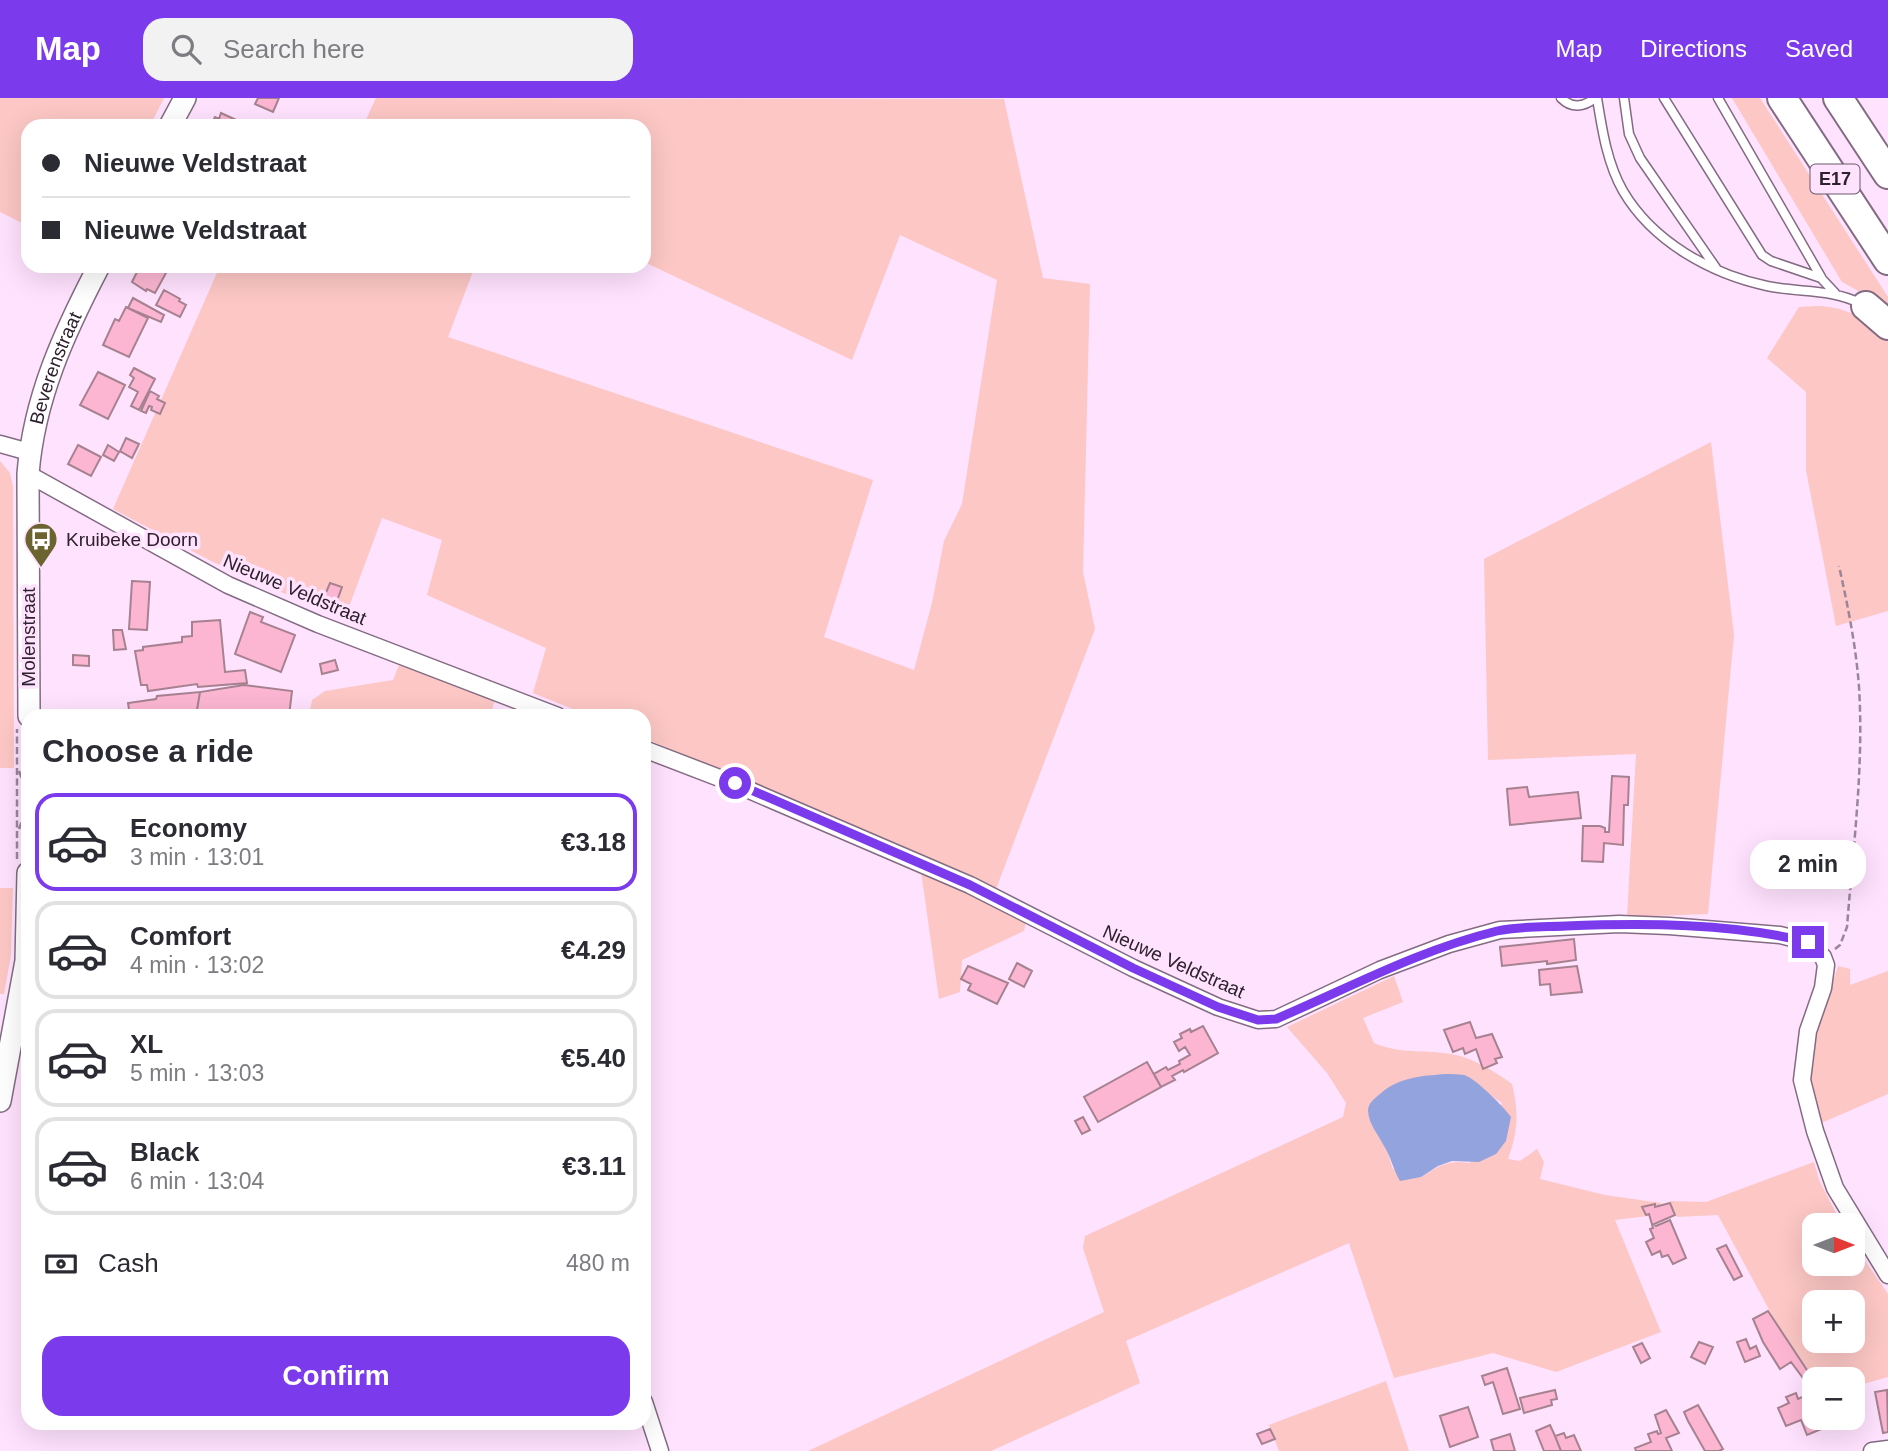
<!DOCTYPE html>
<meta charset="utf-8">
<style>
:root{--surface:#fff;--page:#f2f2f3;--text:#2b2b33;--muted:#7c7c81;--line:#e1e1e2;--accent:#7c3aed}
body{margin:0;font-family:Arial,sans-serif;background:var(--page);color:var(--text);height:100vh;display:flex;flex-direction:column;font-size:26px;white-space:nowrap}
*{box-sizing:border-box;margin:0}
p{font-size:23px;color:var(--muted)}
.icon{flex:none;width:38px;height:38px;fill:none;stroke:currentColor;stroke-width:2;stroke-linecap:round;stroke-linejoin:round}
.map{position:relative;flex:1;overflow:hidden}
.side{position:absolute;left:21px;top:611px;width:630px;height:721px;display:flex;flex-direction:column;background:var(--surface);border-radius:21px;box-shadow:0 7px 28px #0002}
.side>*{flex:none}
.guide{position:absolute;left:21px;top:21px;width:630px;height:154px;border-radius:21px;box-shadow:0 7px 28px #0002;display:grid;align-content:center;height:154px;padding:0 21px;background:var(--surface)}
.needle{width:46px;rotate:90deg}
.tools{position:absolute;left:1802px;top:1115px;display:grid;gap:14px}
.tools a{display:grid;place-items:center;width:63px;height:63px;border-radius:14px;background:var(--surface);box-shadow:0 7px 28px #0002;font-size:35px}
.end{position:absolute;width:32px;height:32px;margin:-16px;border:9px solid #7c3aed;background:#fff;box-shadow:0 0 0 4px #fff}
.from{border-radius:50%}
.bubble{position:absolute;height:49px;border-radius:21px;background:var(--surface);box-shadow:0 7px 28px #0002;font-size:23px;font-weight:700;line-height:49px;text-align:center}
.guide b{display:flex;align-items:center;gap:24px;height:66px;font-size:26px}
.guide b+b{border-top:2px solid var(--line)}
.guide i{width:18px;height:18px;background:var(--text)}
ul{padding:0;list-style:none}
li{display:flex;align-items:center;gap:21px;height:98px;margin:0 14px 10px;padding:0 7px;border:4px solid var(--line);border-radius:21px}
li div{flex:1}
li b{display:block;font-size:26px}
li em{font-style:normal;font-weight:700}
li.current{border-color:var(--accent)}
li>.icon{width:63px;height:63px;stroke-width:1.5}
h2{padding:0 21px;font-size:32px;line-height:84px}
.pay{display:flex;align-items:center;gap:18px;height:77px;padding:0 21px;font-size:26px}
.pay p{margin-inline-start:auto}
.button{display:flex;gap:14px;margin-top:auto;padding:14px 21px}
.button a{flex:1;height:80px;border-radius:21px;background:var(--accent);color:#fff;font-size:28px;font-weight:700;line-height:80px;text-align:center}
header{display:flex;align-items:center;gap:42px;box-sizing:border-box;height:98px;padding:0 35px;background:var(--accent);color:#fff}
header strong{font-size:33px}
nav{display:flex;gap:38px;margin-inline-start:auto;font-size:24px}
.search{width:490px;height:63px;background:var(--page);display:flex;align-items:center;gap:18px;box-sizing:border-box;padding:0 24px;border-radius:21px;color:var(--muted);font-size:26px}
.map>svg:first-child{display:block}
.green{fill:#fcc7c5;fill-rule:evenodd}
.water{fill:#93a3de}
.building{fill:#fcb6d2;stroke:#a68290;stroke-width:2}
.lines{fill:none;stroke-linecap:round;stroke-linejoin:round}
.lane-casing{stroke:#836b83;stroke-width:11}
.street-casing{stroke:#836b83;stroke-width:19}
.secondary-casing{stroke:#836b83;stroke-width:24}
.highway-casing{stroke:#836b83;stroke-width:32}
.path{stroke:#9a869a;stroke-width:2.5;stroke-dasharray:7 3.5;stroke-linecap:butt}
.lane{stroke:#fff;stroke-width:8}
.street{stroke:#fff;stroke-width:16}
.secondary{stroke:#fff;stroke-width:21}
.highway{stroke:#fff;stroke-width:28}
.route{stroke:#7c3aed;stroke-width:9}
.labels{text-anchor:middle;stroke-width:7;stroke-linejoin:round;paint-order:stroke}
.shield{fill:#ffe2fe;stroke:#6b5b6b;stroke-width:2}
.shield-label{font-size:18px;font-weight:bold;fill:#2c212c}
.street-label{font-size:19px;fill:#2c212c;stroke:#ffe2fe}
.poi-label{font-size:19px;fill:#2c212c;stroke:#ffe2fe;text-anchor:start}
</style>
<header>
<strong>Map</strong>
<div class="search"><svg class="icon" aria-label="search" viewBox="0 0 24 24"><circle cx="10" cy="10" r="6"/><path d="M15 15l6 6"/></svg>Search here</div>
<nav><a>Map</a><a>Directions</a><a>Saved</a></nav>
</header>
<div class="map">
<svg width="1888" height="1353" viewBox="0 0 1888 1353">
<rect width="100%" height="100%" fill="#ffe2fe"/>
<path class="green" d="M0,0H164L150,28H28V128L0,114Z
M376,0L1004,1L1043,180L1090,186L1083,474L1095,531L996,791L644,640V618H590L533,595L546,550L427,497L442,442L382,420L344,522L211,463L113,411L220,168H292L299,172L301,168H475L448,239L873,382L824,539L914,572L932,505L944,443L962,406L997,182L900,137L852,262L644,164V28H363Z
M1732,0H1760L1888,199V215L1871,200L1842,184Z
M1817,208C1848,209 1867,221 1888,243V513L1836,528L1806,372V294L1767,260L1799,209Z
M1711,344L1734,537L1708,816L1627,819L1636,656L1488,662L1484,461Z
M0,363L10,375L13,389L14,670H0Z
M399,567L495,602L490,618H309L312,602L325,593L393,582Z
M921,773L1026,824L1024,833L962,862L960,894L939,901Z
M0,790H13L11,857L4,896H0Z
M1838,868L1850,871V887L1888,873V996L1819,1026L1809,983L1814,943Z
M1394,878L1403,904L1363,920L1374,945C1405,958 1430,950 1460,958C1478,963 1497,975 1512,986C1519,1015 1518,1033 1508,1061L1520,1063L1537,1051L1544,1064L1540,1081L1605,1097L1661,1105L1656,1117L1615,1122L1661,1234L1556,1274L1493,1255L1394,1280L1349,1145L1126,1243L1140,1285L991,1353H808L1104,1214L1083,1150L1085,1138L1343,1019L1346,1005L1327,975L1287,929ZM1477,985L1484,993L1502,1005L1470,1065C1447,1062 1440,1067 1421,1079L1393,1071C1390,1064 1389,1056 1385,1049C1377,1034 1363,1021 1372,1003Z
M1814,1064L1819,1082L1842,1127H1815V1166H1853V1145L1888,1196V1279L1853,1289V1281L1815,1282L1773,1219L1718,1117L1677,1119L1670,1103L1706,1104ZM1815,1204H1853V1242H1815Z
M1386,1283L1409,1353H1279L1269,1327Z"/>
<path class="water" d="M1446,976C1452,976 1458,976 1464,977C1474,979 1504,1009 1511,1019L1506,1043L1496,1056L1479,1064L1452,1063L1438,1068L1421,1079L1400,1083C1393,1071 1391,1059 1384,1048C1378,1036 1369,1027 1368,1013C1368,1005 1374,1001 1380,996C1399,979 1421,978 1446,976Z"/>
<path class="building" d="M258,0H279L273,14L255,6Z
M221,15L247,27V28H210L215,19L219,21Z
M140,168H153L166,175L155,195L147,191L146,193L132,184Z
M164,192L180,201L179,203L186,207L180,219L156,207Z
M133,200L164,217L161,224L128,210Z
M126,209L148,220L129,259L103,247L115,221L119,223Z
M134,270L155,281L139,312L131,308L138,294L129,289L134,280L130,277Z
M98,274L125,287L108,321L80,307Z
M150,293L159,298L157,301L165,305L160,316L151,312L152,309L149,308L146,315L141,313Z
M126,340L139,346L132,360L120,353Z
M78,347L101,359L91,378L68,366Z
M108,347L119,354L114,363L103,357Z
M132,483L150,484L147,532L129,531Z
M330,485L342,489L335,508L322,504Z
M250,514L263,519L261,524L295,537L281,574L235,556Z
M220,522L225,574L245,572L247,585L198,589L197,586L148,593L147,587H141L135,553L143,552V549L182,544V539L192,538V524Z
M113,532H122L126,551L114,552Z
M73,557L89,558V568L73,567Z
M335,562L338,572L322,576L320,566Z
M244,587L292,593L289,618H196L200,594Z
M200,594L196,618H130L128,605L156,601L157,598Z
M1612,678L1629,679L1628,707H1624L1623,747L1604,745L1603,764L1582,763L1583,728H1600L1605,730V734H1609Z
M1527,689L1529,699L1578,694L1581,720L1510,727L1507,691Z
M1574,841L1576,862L1547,866V863L1502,868L1500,849Z
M1017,865L1032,873L1024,889L1009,881Z
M968,868L1008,885L997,906L968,892L971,886L961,881Z
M1577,868L1582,894L1551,897L1550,886L1540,887L1539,872Z
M1470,924L1476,940L1492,936L1502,959L1495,961L1497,965L1483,971L1476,951L1465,956L1463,950L1453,954L1444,932Z
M1203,928L1218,955L1184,974L1183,972L1172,978L1175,982L1161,989L1154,976L1166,969L1168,972L1180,966L1179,963L1190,957L1185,949L1179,953L1174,944L1182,940L1180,936L1190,931L1191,934Z
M1147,964L1161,989L1098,1024L1084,999Z
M1083,1019L1090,1032L1082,1036L1075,1023Z
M1670,1105L1675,1117L1654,1126L1656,1128L1670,1122L1686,1160L1673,1166L1668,1157L1662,1159L1660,1153L1652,1157L1646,1144L1654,1140L1650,1131L1653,1130L1649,1116L1646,1117L1642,1109L1655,1106V1109Z
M1726,1147L1742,1178L1734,1182L1717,1151Z
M1768,1213L1809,1275L1803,1280L1791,1264L1780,1271L1763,1244L1753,1221Z
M1746,1241L1750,1251L1756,1248L1760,1258L1745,1264L1737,1244Z
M1699,1244L1713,1249L1705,1266L1691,1259Z
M1642,1245L1650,1260L1641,1265L1633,1249Z
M1507,1270L1520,1311L1503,1316L1493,1284L1485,1287L1482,1278Z
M1555,1292L1557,1301L1551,1302L1552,1307L1524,1315L1520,1300Z
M1887,1292L1888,1334L1883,1335L1875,1294Z
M1796,1295L1798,1301L1809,1296L1815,1309V1320H1819L1824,1330L1807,1337L1801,1322L1786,1328L1778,1310L1789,1305L1786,1299Z
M1698,1307L1723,1351L1719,1353H1705L1688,1323L1684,1314Z
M1468,1309L1478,1339L1450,1349L1440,1318Z
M1666,1312L1679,1335L1666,1340L1672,1353H1636L1635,1350L1651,1344L1648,1336L1657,1333L1658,1336L1661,1335L1655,1317Z
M1550,1327L1555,1338L1561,1353H1544L1536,1333Z
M1270,1331L1275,1341L1262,1346L1257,1336Z
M1564,1335L1566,1340L1574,1337L1581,1353H1561L1555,1338Z
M1510,1336L1515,1353H1494L1491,1342Z"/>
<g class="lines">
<defs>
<path id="lane" d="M1561,0C1572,11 1584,9 1595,0
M1597,0C1602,31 1607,65 1623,93C1653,144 1711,176 1767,188C1801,195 1829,190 1862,206
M1624,0L1629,36L1640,60L1716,170
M1664,0L1762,157L1771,163L1821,180L1835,195
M1718,0L1821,179"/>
<path id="street" d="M0,346L29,354
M28,376L228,487L318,526L558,618
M644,651L735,686L970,787L1133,870L1218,909L1258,922L1276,921L1380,872L1449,846L1500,832L1619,826L1669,828L1780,837L1808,844L1823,859L1826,867L1823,890L1808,933L1802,982L1815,1033L1835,1090L1888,1177
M644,1304L660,1353
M1872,1353L1888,1351"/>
<g id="secondary">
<path d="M170,28L185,0"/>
<path id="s1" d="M29,618L28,376C34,300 64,235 99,168"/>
<path d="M0,1003L26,863L28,775"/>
</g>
<path id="highway" d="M1782,0L1888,162
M1838,0L1888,76
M1866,208L1888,227"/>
</defs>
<use href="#lane" class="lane-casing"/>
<use href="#street" class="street-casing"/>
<use href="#secondary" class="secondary-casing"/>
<use href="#highway" class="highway-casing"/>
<path class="path" d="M19,673L28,697
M19,731L28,708
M17,761V631
M1835,851L1840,847L1847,829C1853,750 1864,669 1859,589C1856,548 1848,509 1839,468"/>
<use href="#lane" class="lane"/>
<use href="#street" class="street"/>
<use href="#secondary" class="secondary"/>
<use href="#highway" class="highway"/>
</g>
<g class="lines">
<path class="route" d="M735,685L970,787L1133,870L1218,909L1258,922L1276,921C1349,890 1419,852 1497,833C1518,828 1543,829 1566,828C1644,825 1732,825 1808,844"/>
</g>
<defs>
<symbol id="bus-pin" viewBox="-11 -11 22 30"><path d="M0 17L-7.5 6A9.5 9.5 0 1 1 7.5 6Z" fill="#6b6431" stroke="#ffe2fe"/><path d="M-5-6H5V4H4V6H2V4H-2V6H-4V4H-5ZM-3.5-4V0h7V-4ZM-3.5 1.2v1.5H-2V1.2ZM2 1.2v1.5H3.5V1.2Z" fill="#fff"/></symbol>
</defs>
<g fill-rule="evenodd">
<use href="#bus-pin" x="22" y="422" width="38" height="52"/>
</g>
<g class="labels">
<rect class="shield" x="1810.5" y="66.5" width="49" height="29" rx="5"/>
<g class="shield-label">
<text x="1835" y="87">E17</text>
</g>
<g class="street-label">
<text dy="7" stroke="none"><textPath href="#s1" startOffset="352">Beverenstraat</textPath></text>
<text transform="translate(295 491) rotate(23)" y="7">Nieuwe Veldstraat</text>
<text transform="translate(28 539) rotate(-90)" y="7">Molenstraat</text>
<text transform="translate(1174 863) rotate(24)" y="7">Nieuwe Veldstraat</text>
</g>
<g class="poi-label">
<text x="66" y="448">Kruibeke Doorn</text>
</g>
</g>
</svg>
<div class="tools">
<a><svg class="needle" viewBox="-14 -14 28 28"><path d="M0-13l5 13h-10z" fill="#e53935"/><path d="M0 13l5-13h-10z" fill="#7c7c81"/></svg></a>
<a>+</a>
<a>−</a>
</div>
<i class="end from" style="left:735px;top:685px"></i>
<i class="end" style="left:1808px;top:844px"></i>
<div class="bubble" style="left:1750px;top:742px;width:116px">2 min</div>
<div class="guide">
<b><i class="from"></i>Nieuwe Veldstraat</b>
<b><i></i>Nieuwe Veldstraat</b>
</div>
<section class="side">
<h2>Choose a ride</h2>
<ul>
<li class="current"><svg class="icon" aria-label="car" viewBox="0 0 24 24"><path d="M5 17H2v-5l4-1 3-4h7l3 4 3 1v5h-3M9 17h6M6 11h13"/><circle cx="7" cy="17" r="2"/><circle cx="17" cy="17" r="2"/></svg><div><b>Economy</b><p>3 min · 13:01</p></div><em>€3.18</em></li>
<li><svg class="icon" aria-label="car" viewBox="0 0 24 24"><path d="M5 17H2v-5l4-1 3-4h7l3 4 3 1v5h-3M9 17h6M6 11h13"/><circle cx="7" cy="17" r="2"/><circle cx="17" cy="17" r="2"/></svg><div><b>Comfort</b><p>4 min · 13:02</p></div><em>€4.29</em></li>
<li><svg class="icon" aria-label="car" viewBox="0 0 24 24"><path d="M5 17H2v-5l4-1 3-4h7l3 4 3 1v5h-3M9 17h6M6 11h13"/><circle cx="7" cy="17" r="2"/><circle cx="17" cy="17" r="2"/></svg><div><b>XL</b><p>5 min · 13:03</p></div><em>€5.40</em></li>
<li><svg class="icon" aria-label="car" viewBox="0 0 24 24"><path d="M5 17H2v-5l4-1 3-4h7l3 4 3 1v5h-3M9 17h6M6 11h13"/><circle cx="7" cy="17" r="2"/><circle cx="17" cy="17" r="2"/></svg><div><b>Black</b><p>6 min · 13:04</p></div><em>€3.11</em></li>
</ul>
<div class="pay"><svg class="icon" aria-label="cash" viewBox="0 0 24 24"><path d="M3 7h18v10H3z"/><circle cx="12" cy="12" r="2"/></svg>Cash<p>480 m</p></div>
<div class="button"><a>Confirm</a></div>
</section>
</div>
